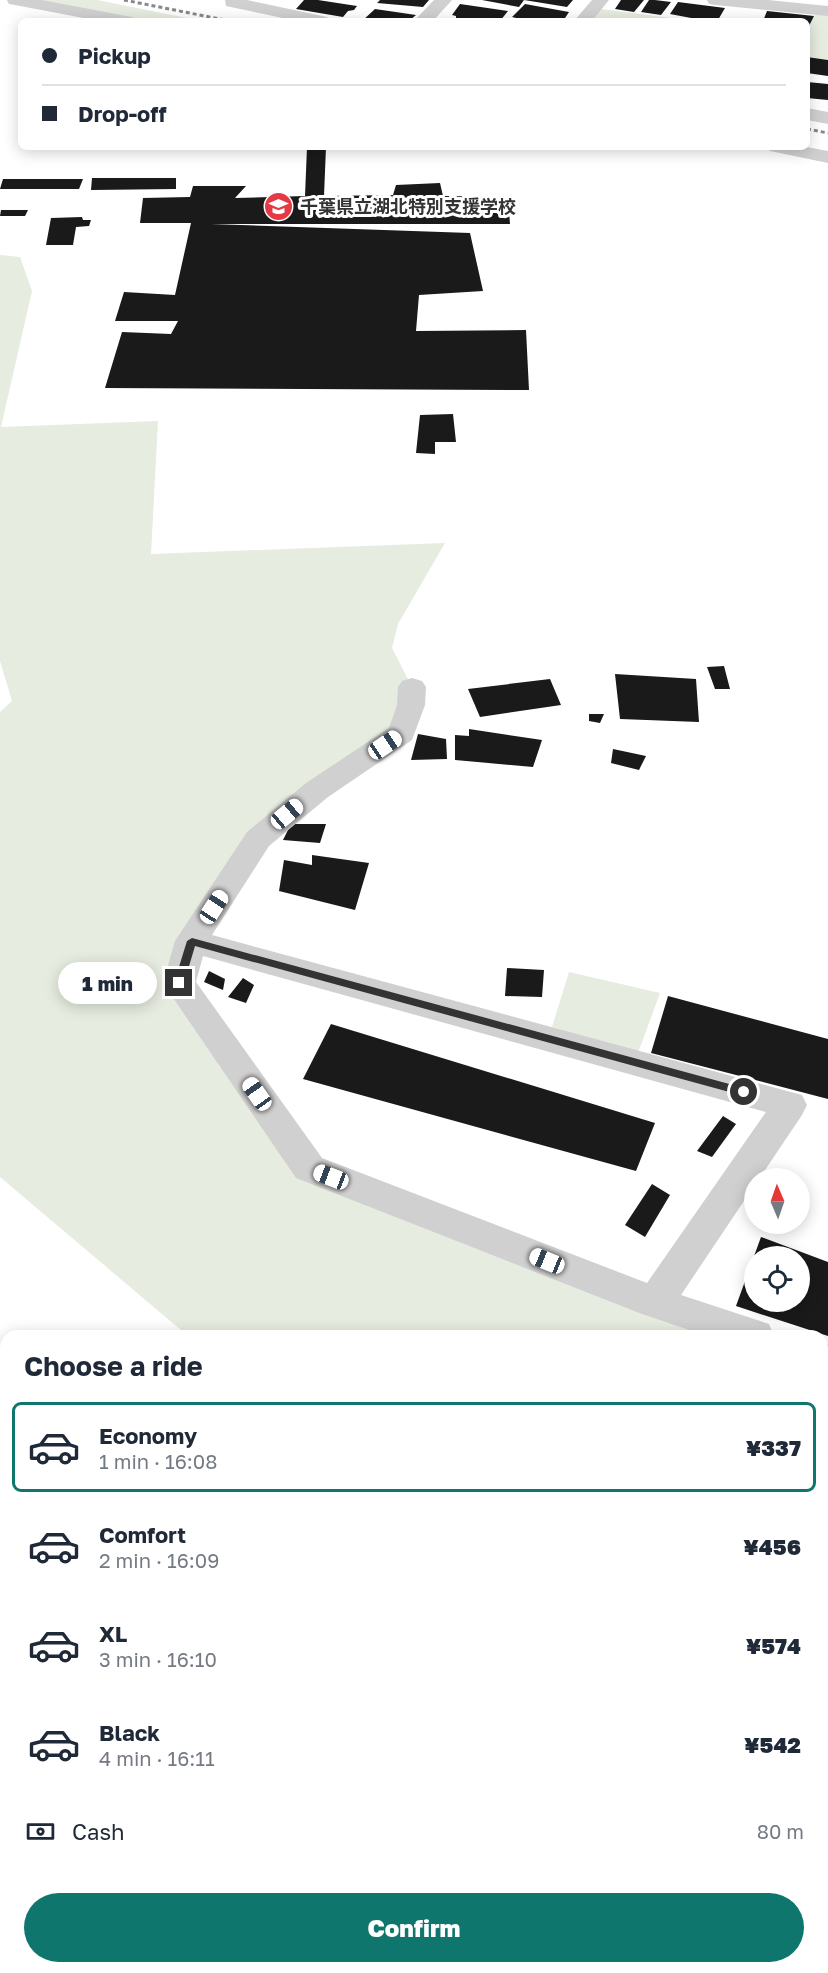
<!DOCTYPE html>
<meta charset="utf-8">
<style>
:root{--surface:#fff;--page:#f2f2f3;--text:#1f2937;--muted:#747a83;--line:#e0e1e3;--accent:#0f766e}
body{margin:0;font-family:"Golos Text","Noto Sans JP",sans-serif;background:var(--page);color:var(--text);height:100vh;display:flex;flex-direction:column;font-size:22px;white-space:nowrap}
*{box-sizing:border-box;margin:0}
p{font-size:20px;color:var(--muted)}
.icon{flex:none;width:33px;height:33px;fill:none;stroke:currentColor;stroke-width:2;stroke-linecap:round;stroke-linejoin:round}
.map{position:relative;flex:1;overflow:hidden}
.sheet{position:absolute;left:0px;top:1330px;width:828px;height:644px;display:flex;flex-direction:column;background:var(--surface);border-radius:18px 18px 0 0;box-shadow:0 3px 15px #0003}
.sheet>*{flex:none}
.banner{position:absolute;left:18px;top:18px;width:792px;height:132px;border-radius:9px;box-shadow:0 3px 15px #0003;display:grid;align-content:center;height:132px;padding:0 24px;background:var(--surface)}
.needle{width:39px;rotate:358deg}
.controls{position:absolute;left:744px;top:1168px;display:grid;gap:12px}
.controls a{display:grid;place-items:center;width:66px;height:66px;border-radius:50%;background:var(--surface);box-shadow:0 3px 15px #0003;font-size:30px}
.end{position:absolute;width:27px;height:27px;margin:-14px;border:8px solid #333;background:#fff;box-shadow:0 0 0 3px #fff}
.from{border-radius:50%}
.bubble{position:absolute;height:42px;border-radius:21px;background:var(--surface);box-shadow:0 3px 15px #0003;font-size:20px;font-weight:800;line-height:42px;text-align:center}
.car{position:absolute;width:18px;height:36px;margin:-18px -9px;border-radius:8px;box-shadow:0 0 4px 2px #0007;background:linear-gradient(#fff 24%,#345 0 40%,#fff 0 76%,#345 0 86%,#fff 0)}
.banner b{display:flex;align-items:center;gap:21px;height:57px;font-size:22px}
.banner b+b{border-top:2px solid var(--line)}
.banner i{width:15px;height:15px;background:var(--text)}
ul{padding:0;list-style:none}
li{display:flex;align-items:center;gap:18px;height:90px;margin:0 12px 9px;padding:0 12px;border:3px solid transparent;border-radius:9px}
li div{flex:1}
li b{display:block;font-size:22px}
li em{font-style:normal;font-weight:800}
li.on{border-color:var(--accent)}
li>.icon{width:54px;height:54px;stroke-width:1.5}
h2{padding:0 24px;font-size:27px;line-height:72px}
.pay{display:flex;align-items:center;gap:15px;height:66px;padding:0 24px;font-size:22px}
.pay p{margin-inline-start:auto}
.button{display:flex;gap:12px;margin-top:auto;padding:12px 24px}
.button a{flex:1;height:69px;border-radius:36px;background:var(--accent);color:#fff;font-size:24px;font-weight:800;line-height:69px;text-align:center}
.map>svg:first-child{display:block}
.green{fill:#e6ecdf}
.building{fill:#1a1a1a;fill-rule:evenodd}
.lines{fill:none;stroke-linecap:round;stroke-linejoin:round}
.minor{fill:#d0d0d0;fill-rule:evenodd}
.rail{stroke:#888;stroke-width:3;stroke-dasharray:4 3;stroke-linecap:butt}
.route{fill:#333}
.labels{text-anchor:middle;stroke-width:6;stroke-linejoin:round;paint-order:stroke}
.far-poi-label{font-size:18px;font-weight:bold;fill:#333;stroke:#fff;text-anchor:start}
</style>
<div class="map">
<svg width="828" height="1973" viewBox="0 0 828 1973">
<rect width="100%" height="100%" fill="#fff"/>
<path class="green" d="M15,0H97L202,21H126Z
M594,8L694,21H583Z
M817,10L828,11V60L807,57V30Z
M0,255L20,257L32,291L1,427L158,421L151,554L445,543L398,624L392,648L412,687L402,733L258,839L179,983L309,1168L783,1336H188L0,1177V712L12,701L0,661Z
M569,972L660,993L638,1053L552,1027Z
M822,1350L828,1352V1545L822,1542Z"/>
<path class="building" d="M304,0H318L357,6L354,10L348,11L343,17L296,9Z
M380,0H429L423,7L377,3Z
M482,0H573L567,7L524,0L519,7Z
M621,0H644L634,12L615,9Z
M649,0H655L671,2L661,15L641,12Z
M678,2L725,8L718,20L707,21L670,14Z
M460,4L508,11L500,21H471L456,19V16L452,15Z
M525,4L569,12L563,21H529L512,17Z
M375,9L416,15L409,21H362Z
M767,11L814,16L807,30V21H763Z
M807,57L828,60V76L807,73Z
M807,82L828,84V100L807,98Z
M307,147H326L324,196L393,195L396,185L440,183L443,196L508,197L510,224H211L470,233L483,291L419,295L416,331L526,330L529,390L105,388L122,332L171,334L178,321H115L124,292L175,295L191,223H140L143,198L190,197L193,186H246L235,198L305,196Z
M92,178H176V189L91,190Z
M3,179H83L79,189H0Z
M1,210H28L25,216H0Z
M82,217L83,220H91L89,226L76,227L73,245H46L51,218Z
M453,414L456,442H435V454L416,453L420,415Z
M724,666L730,689H715L707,667Z
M615,674L696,679L699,722L620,719Z
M550,679L561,705L480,717L468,689Z
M589,714H604L600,723L589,721Z
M469,729L542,740L533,767L455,760V735L469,736Z
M418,734L446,739L447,759L411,760Z
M613,749L646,756L639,770L611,763Z
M291,824H326L320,843L283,840Z
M312,855L369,863L355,910L279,891L284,860L312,865Z
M507,968L544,970L542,997L505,996Z
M209,971L225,979L223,990L204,982Z
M243,978L254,985L246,1003L228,997Z
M668,996L828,1039V1099L651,1053Z
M331,1024L655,1123L636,1171L303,1079Z
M723,1116L736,1124L712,1157L697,1151Z
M652,1184L670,1195L645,1237L625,1225Z
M761,1237L828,1262V1336L736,1306ZM754,1257H800V1302H754Z
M822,1512L828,1514V1577L822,1574Z"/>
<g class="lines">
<path class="minor" d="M7,0H42L126,16L132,17L135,21H99L15,5L9,4Z
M225,0H247L327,17L330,21H297L226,6Z
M434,0H452L433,21H414Z
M592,0H609L592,21H574Z
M707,0H768L828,6V16L715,5L709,4Z
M807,108L828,112V124L807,120Z
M767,147H807L828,151V163L770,151Z
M412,678L422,681L426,687L425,705L412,740L328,797L269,846L212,935L802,1095L807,1105L802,1115L759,1179H754V1186L681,1295L769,1324L774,1336H707L642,1314L296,1178L163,983L175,941L247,832L306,783L389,728L397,705L398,687L402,681ZM203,956L766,1112L647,1283L322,1158L196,982Z
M822,1342L828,1344V1378L822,1376Z"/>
<path class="rail" d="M124,0L230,21
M807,129L828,133"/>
</g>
<path class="route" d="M192,938L744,1088L749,1092L744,1096L195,946L184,983L179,987L174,983L187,941Z"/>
<defs>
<symbol id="school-disc" viewBox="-11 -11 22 22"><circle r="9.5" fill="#e63946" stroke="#fff"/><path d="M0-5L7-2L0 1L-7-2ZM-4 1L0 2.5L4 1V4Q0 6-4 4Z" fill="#fff"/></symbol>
</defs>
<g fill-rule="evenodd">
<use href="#school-disc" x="262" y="190" width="33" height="33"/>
</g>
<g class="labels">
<g class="far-poi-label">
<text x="300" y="213">千葉県立湖北特別支援学校</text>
</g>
</g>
</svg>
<div class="controls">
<a><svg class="needle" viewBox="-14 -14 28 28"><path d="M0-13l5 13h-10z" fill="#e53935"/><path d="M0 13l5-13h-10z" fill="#747a83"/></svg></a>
<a><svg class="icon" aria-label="locate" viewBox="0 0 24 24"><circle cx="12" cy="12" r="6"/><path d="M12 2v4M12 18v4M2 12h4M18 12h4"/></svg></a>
</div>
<i class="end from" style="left:744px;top:1092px"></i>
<i class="end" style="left:179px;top:983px"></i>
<div class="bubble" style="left:58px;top:962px;width:99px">1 min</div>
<i class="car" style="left:385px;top:745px;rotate:56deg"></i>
<i class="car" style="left:287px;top:814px;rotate:50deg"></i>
<i class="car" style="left:214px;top:907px;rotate:33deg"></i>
<i class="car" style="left:257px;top:1094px;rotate:325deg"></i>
<i class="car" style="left:331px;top:1177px;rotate:291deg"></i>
<i class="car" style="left:547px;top:1261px;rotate:292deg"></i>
<div class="banner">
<b><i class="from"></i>Pickup</b>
<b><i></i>Drop-off</b>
</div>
<section class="sheet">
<h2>Choose a ride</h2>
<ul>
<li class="on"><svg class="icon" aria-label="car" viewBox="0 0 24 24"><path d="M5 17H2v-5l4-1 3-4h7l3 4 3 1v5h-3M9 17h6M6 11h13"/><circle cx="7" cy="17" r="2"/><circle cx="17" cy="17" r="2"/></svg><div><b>Economy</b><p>1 min · 16:08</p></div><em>¥337</em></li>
<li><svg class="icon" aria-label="car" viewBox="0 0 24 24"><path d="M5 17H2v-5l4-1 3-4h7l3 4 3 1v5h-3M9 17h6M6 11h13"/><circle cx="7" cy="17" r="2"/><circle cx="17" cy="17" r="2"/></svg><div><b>Comfort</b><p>2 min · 16:09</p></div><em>¥456</em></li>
<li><svg class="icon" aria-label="car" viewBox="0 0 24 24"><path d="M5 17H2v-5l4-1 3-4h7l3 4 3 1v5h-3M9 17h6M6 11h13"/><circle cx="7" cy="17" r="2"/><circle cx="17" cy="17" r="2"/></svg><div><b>XL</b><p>3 min · 16:10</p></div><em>¥574</em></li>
<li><svg class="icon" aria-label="car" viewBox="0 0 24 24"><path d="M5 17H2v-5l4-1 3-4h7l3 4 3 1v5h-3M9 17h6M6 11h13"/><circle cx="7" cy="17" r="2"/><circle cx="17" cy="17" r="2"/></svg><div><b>Black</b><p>4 min · 16:11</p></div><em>¥542</em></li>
</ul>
<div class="pay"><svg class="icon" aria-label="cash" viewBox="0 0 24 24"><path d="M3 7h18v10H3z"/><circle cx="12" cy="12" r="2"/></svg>Cash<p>80 m</p></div>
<div class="button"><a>Confirm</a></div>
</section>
</div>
